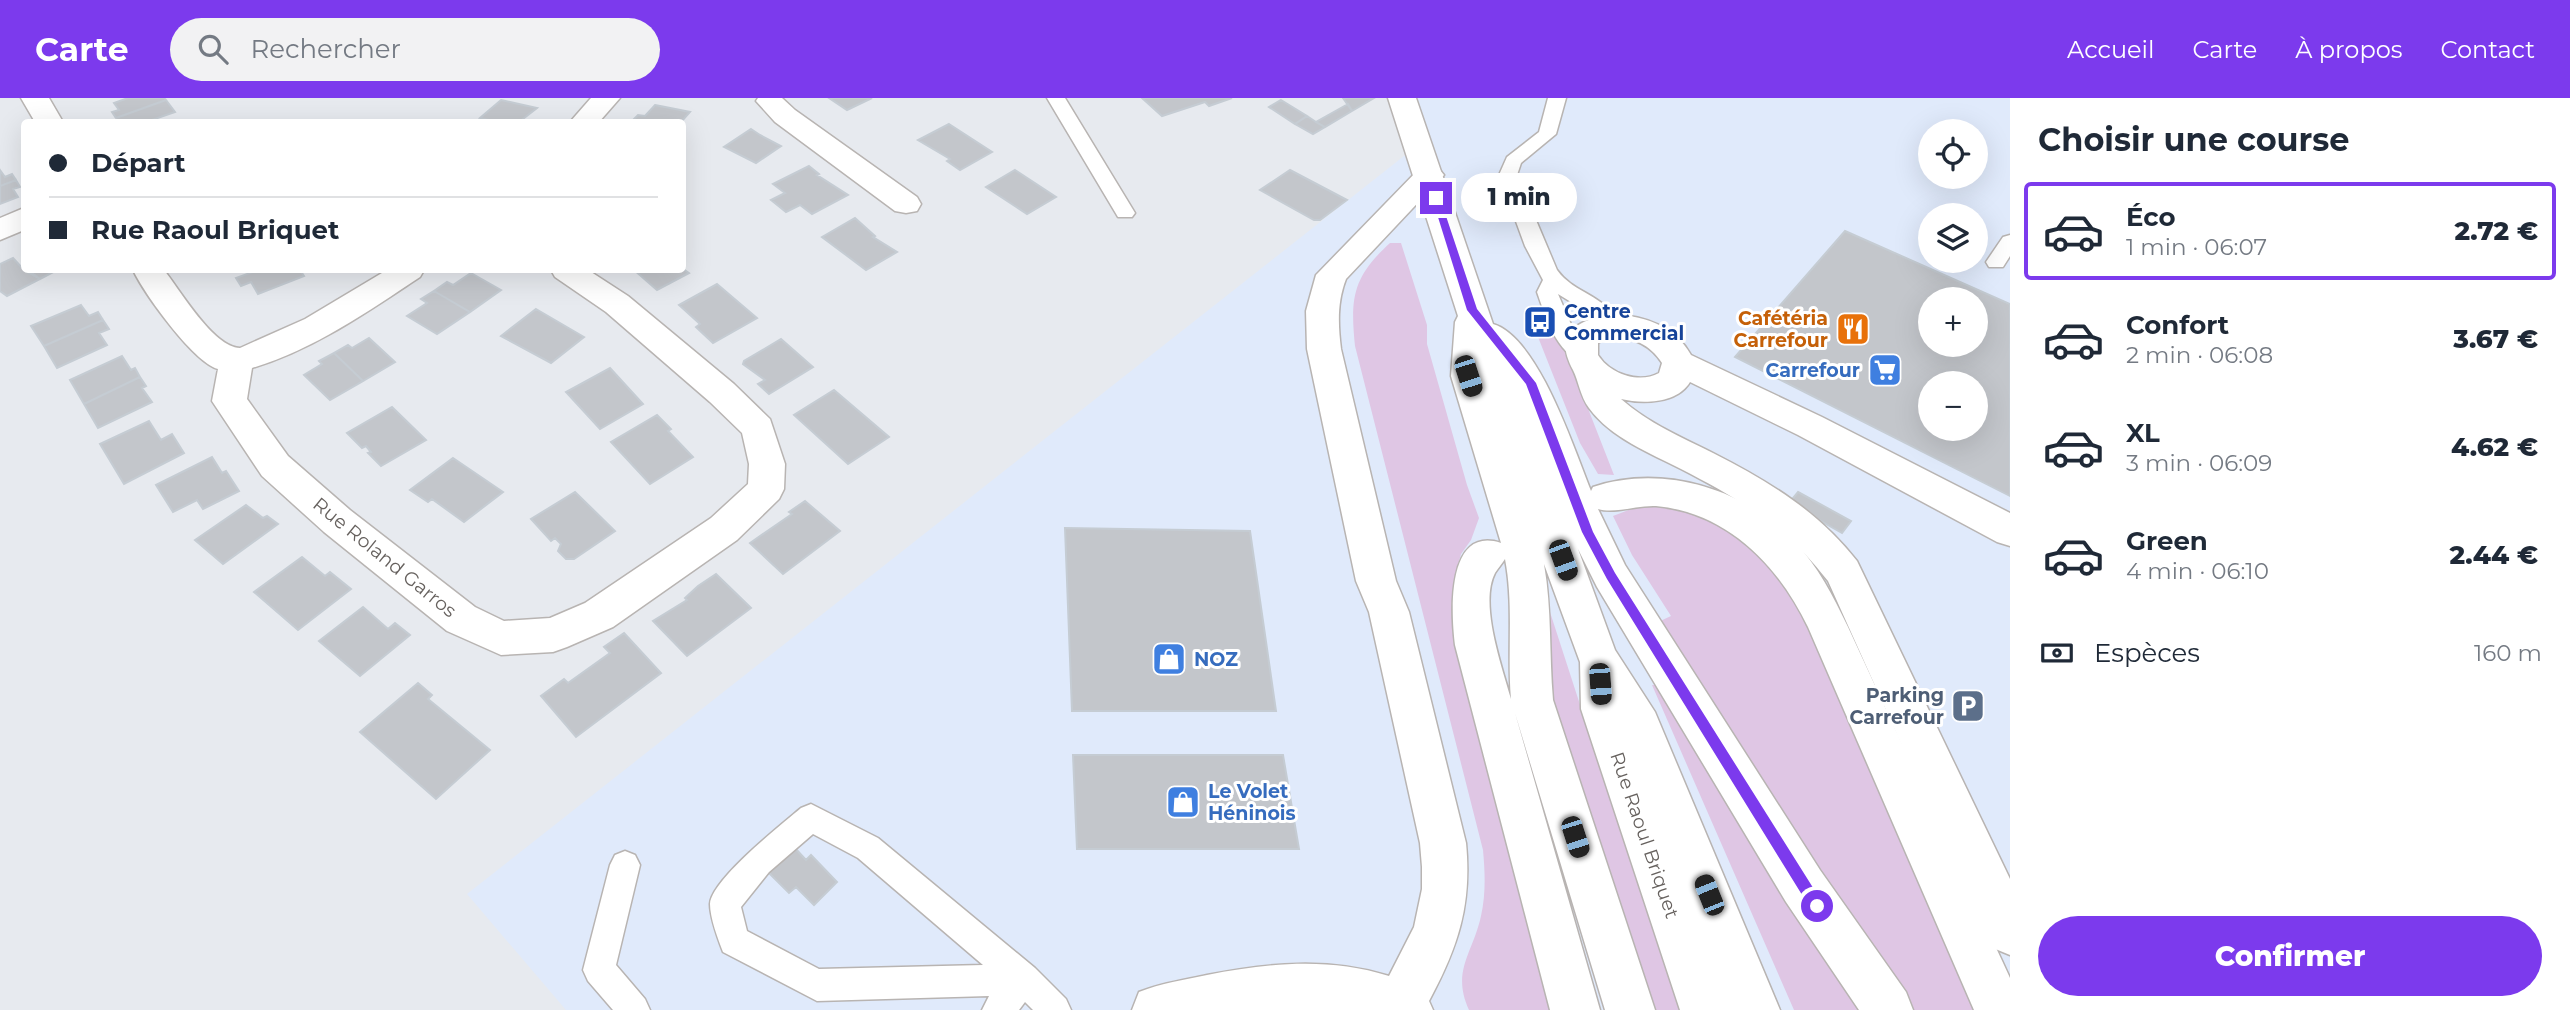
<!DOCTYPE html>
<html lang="fr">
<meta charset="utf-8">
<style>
:root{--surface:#fff;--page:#f2f2f3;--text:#1f2937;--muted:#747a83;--line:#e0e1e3;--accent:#7c3aed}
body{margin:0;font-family:Montserrat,sans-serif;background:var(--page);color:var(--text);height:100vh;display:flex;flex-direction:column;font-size:26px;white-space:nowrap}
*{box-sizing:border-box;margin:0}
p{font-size:23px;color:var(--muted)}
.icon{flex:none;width:38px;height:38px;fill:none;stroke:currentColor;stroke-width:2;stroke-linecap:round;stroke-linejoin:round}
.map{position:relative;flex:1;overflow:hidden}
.side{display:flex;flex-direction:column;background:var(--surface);width:560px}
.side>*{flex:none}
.banner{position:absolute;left:21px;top:21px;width:665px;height:154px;border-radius:7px;box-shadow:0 7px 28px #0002;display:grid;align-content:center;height:154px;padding:0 28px;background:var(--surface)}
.fabs{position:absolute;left:1918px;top:21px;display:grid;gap:14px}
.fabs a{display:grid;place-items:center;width:70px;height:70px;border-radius:50%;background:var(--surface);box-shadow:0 7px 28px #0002;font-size:35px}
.end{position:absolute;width:32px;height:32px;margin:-16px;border:9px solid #7c3aed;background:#fff;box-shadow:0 0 0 4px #fff}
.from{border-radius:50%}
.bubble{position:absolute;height:49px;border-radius:24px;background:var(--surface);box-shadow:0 7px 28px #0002;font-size:23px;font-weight:800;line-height:49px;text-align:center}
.car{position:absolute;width:21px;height:42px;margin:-21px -10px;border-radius:9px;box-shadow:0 0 5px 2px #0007;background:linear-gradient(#222 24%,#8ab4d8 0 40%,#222 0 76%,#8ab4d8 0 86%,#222 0)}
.banner b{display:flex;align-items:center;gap:24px;height:66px;font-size:26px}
.banner b+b{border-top:2px solid var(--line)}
.banner i{width:18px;height:18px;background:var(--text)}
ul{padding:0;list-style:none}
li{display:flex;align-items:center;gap:21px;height:98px;margin:0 14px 10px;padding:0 14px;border:4px solid transparent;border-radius:7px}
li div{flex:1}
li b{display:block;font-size:26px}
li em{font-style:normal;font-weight:800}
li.current{border-color:var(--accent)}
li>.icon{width:63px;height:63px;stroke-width:1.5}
h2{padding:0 28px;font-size:32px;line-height:84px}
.pay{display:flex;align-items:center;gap:18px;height:77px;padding:0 28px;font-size:26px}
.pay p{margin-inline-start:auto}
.primary-button{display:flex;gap:14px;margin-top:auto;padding:14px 28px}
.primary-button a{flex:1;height:80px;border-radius:42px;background:var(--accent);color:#fff;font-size:28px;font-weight:800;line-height:80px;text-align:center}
header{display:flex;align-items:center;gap:42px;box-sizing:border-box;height:98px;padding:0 35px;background:var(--accent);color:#fff}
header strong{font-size:33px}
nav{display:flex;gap:38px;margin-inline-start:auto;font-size:24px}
.search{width:490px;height:63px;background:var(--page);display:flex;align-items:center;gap:18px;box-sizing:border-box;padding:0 24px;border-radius:38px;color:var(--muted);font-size:26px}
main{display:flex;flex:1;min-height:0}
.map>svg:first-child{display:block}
.commercial{fill:#e0eafb;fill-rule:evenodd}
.green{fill:#dfc6e4}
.building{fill:#c3c6cb;stroke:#c5ccd3;stroke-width:2;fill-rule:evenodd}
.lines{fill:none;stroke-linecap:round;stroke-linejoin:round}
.service-casing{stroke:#b8b4b2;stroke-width:3}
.minor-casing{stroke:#b8b4b2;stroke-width:3}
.tertiary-casing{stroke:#b8b4b2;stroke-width:3}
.service{fill:#fff;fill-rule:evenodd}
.minor{fill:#fff;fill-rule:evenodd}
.tertiary{fill:#fff;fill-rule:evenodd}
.route{fill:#7c3aed}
.labels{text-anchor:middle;stroke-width:6;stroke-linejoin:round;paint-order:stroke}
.transit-label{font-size:19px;font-weight:bold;fill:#164399;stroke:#fff;text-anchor:start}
.food-label{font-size:19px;font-weight:bold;fill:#c56008;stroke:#fff;text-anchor:end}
.shop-label{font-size:19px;font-weight:bold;fill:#366cbe;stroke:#fff;text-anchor:start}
.street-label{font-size:19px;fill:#66615e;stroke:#fff}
.service-label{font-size:19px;font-weight:bold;fill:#4e5e75;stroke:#fff;text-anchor:end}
</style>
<header>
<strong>Carte</strong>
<div class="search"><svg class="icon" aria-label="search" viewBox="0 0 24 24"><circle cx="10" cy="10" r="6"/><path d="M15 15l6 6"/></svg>Rechercher</div>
<nav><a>Accueil</a><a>Carte</a><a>À propos</a><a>Contact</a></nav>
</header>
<main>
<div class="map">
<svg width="2010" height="912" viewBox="0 0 2010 912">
<rect width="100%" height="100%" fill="#e7eaef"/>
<path class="commercial" d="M1402,0H2010V912H566L467,796L1418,47ZM1930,33H1976V79H1930ZM1930,117H1976V163H1930ZM1930,201H1976V247H1930ZM1930,285H1976V331H1930Z"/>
<path class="green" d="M1390,145H1401L1427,227V246L1467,387L1479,420L1471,442L1461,456L1455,479L1452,503L1454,525L1556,912H1469C1451,873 1473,855 1481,818C1486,796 1485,774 1483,752L1355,248C1350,199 1353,179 1390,145Z
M1538,239H1560L1614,377L1598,376L1580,345Z
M1656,406L1681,410L1718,423L1764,453L1814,535L1982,912H1909L1656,525L1671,518L1632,457L1613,418L1639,408Z
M1549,511L1679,912H1656L1558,623L1552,595Z
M1652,587H1660L1868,912H1794Z"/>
<path class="building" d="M128,0H164L166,2L116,20L112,14L119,12L114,5Z
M829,0H872L847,12Z
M1142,0H1232L1209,8L1205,4L1162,18Z
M1343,0H1374L1352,13Z
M166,2L175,14L146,24H120L116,20Z
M501,2L537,10L519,24H498L480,20Z
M1281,2L1307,18L1295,26L1269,9Z
M1348,6L1352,13L1325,29L1316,24Z
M655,7L690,14L681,24H631L638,17L645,18Z
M1307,18L1316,24L1325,29L1313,36L1295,26Z
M949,26L992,54L960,72L947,63L950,61L918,42Z
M751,31L760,37L781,48L756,65L724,49Z
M809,68L819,76L817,77L848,97L812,116L800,107L786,114L771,102L785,95L773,86Z
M0,72L5,79L12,76L16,82L0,88Z
M1015,72L1056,99L1027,116L986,89Z
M1290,72L1347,102L1320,122H1314L1260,92Z
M16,82L20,89L13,91L18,99L0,106V88Z
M855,120L875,138L873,139L897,154L866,172L822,139Z
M1845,133L2010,206V398L1735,259ZM1930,201H1976V247H1930ZM1930,285H1976V331H1930Z
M13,160L24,172L40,181L7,198L0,193V166Z
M682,170L689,175L657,192L634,172Z
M28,172H57L40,181Z
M258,172H300L304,178L258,196L251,184L241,188L236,180Z
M471,175L501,192L470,214L434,193L447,184L453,187Z
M717,186L757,220L713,245L696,229L700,226L679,207Z
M434,193L470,214L437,236L407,218L427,205L421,201Z
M81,207L89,218L98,214L103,222L44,248L31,228Z
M536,211L584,239L551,265L501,238Z
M103,222L109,231L99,235L107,247L57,270L44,248Z
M369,240L395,264L363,283L334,255L348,247L352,250Z
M781,241L813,269L769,296L758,286L765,282L743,266L744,263Z
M334,255L363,283L330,302L304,277L322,266L319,263Z
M122,258L131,272L135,270L140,279L84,306L70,282Z
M610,270L643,306L600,331L566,294Z
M140,279L146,288L142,290L152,304L98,330L84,306Z
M834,292L889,339L848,366L794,317Z
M392,309L426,342L381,368L368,355L371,354L366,348L362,350L347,335Z
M657,317L671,331L668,333L693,359L650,386L611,344Z
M149,323L161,342L172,336L184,355L124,386L100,346Z
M212,359L222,375L226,373L239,393L203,411L197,402L173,414L156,387Z
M453,360L503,394L464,424L432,401L428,404L410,392Z
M575,394L615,433L574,461H566L558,453L561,446L555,440L551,443L531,421Z
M1798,394L1851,423L1842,435L1789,405Z
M805,403L840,433L783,476L750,445L792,416L789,414Z
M246,407L263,420L267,418L278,426L223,466L195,442Z
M1065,430L1250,433L1276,613H1072Z
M302,459L325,478L330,474L351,491L298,532L254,494Z
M716,476L751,510L687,558L653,523L687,502L685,500L698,488Z
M363,509L388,531L395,525L410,537L360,578L319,543Z
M624,535L661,575L576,639L541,598L564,581L568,585L610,555L604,549Z
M418,585L432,597L428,601L490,652L436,701L360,634Z
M1073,657H1283L1299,751H1077Z
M794,749L806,762L811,757L837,784L814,807L796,789L789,795L767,773Z"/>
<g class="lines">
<defs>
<path id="service" d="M1047,0H1065L1135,115L1132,119H1118Z
M1548,0H1566L1556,36L1521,65L1517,77L1557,172C1575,197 1605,195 1618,227L1615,232L1608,234L1601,232L1592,217L1558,196L1573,231L1591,255L1588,260C1560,268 1544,214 1537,194L1543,182L1525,148L1499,77L1507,59L1539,34Z
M2010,137V158L2003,169H1989L1986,164L2003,139Z
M811,706L878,740L1035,870L1066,901L1071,912H1033L1025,904L1019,912H982L989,898L817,903L723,854C718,841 710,820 710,806C711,782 782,726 801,710ZM813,736L858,760L983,867L819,871L747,833L741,809L769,774Z
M625,753L635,757L640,767L616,867L645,901L650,912H613L588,883L583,872L610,767L615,757Z"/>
<path id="minor" d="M21,0H49L63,24H35Z
M591,0H620L599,24H570Z
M758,0H782L795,12L917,99L921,106L917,113L906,115L895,113L775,24L756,3Z
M1429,68L1439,71L1444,77L1346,181C1337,204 1338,227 1341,251L1396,483L1409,514L1466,745C1472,807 1458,849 1429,903L1433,912H1132L1139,894C1161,885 1184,882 1207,877C1269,865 1328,859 1389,878L1414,829L1422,791V769L1420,745L1369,514L1356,483L1307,251L1306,213L1316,177L1419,71Z
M24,110V132L0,142V120Z
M133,172H164C180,192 213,249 240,250L305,221L387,172H424L420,179C367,214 313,252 252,270L247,301L288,358L350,412L475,509L504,523L550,520L585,505L711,420L748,386L749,366L742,335L710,304L606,214L555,179L551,172H588L628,198L734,286L770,321L785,366L784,391L779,401L737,442L613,529L567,549L553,554L501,557L447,533L324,434L262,378L212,303L218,271C193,264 144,195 133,172Z
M1608,216C1641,217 1674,226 1691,257L1822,319L2010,415V448L1997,444L1798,337L1690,284C1677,306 1642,306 1621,301C1648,325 1681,339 1713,355C1768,383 1818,413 1857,463L2010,781V857L1993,850L1828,483C1809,459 1789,437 1764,420C1738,401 1710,386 1681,371C1650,355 1611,340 1589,310C1580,298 1579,284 1573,272C1553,234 1575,225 1608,216ZM1610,238C1632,239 1650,246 1662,265L1659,275C1639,286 1610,276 1598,257V245Z"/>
<path id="tertiary" d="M1388,0H1416L1493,226C1538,239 1574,351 1591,393L1593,389C1662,366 1744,390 1794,443C1818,468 1833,498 1848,529L2010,880V912H1974L1808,529C1778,467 1728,415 1656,408C1637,407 1615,416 1598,411L1625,467L1820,772L1906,894L1913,912H1859L1786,804L1597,489L1578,451L1615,552L1655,614L1780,912H1730L1729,910L1730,912H1680L1581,611L1580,564L1544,466C1552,512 1549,556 1553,602L1655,912H1605L1515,615L1600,912H1550L1455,547C1451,515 1446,427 1501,445L1451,278L1455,224L1458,218ZM1505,461C1514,507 1507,554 1511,601C1502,569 1479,506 1495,475C1498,470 1502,466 1505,461Z"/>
</defs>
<use href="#service" class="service-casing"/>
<use href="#minor" class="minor-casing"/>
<use href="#tertiary" class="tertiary-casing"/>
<use href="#service" class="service"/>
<use href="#minor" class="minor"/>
<use href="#tertiary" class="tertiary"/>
</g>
<path class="route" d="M1436,97L1440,100L1477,211L1536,285L1593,434L1615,475L1822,804V813H1812L1607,481L1582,434L1526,286L1467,212L1432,100Z"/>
<defs>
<symbol id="bus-square" viewBox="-11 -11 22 22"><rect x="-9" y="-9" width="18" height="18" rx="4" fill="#1a4fb4" stroke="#fff"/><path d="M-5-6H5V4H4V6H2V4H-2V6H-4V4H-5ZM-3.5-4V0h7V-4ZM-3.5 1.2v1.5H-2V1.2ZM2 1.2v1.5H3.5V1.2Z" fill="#fff"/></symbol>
<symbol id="restaurant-square" viewBox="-11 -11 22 22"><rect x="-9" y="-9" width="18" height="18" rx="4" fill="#e8710a" stroke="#fff"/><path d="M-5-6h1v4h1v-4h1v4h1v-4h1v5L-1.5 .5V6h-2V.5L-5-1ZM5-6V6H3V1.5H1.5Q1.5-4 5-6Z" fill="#fff"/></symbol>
<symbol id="supermarket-square" viewBox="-11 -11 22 22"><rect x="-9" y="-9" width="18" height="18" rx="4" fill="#3f7fe0" stroke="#fff"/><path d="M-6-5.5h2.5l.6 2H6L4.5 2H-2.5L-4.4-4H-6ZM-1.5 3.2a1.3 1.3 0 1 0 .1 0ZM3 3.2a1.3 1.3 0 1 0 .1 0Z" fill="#fff"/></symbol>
<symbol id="shop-square" viewBox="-11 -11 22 22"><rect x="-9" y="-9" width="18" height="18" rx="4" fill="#3f7fe0" stroke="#fff"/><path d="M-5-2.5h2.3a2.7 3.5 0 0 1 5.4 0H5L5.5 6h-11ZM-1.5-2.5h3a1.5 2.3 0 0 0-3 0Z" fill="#fff"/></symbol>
<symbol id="parking-square" viewBox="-11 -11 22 22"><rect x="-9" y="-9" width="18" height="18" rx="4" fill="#5c6f8a" stroke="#fff"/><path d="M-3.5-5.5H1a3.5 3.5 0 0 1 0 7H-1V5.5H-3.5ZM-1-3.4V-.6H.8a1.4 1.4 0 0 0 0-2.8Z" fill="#fff"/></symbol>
</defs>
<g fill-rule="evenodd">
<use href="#bus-square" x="1521" y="205" width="38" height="38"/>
<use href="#restaurant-square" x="1834" y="212" width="38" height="38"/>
<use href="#supermarket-square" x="1866" y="253" width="38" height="38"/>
<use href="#shop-square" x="1150" y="542" width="38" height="38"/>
<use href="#parking-square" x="1949" y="589" width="38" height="38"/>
<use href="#shop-square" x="1164" y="685" width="38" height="38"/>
</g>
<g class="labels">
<g class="transit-label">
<text x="1564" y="220">Centre<tspan x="1564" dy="22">Commercial</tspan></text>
</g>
<g class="food-label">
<text x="1828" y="227">Cafétéria<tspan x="1828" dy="22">Carrefour</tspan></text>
</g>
<g class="shop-label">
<text x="1860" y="279" text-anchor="end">Carrefour</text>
<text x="1194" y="568">NOZ</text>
<text x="1208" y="700">Le Volet<tspan x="1208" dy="22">Héninois</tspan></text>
</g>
<g class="street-label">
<text transform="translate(385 459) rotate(39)" y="7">Rue Roland Garros</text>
<text transform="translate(1645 737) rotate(71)" y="7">Rue Raoul Briquet</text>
</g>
<g class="service-label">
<text x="1944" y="604">Parking<tspan x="1944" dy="22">Carrefour</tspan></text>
</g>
</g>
</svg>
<div class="fabs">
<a><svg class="icon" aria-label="locate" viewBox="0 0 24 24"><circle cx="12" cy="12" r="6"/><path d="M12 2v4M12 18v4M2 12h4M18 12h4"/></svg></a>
<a><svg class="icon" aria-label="layers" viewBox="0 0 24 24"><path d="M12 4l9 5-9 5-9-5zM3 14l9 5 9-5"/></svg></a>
<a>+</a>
<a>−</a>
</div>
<i class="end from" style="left:1817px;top:808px"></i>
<i class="end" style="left:1436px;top:100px"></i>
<div class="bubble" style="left:1461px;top:75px;width:116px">1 min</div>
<i class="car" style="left:1468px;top:278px;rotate:162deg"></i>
<i class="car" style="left:1563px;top:462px;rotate:160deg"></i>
<i class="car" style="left:1600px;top:586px;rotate:176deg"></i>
<i class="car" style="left:1575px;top:739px;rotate:162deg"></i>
<i class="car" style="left:1709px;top:797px;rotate:338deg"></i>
<div class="banner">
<b><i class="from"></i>Départ</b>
<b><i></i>Rue Raoul Briquet</b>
</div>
</div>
<section class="side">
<h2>Choisir une course</h2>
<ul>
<li class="current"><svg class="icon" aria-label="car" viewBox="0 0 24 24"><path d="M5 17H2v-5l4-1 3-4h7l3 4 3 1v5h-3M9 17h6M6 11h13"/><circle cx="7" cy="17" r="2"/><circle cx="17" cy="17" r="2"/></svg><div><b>Éco</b><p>1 min · 06:07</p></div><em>2.72 €</em></li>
<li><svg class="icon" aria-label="car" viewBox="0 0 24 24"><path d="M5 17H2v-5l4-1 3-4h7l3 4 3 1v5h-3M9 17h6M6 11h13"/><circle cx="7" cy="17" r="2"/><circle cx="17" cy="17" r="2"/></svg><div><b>Confort</b><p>2 min · 06:08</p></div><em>3.67 €</em></li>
<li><svg class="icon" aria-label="car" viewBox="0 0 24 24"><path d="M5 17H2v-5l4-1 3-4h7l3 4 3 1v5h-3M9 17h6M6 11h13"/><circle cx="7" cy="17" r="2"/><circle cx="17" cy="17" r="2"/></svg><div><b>XL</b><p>3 min · 06:09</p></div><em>4.62 €</em></li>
<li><svg class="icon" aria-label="car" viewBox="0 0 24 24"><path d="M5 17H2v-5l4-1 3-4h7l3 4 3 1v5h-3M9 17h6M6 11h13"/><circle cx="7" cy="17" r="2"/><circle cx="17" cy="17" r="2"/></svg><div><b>Green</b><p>4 min · 06:10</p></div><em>2.44 €</em></li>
</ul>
<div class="pay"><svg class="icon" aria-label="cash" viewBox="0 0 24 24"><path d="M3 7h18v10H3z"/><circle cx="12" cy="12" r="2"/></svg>Espèces<p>160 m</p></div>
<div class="primary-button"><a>Confirmer</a></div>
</section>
</main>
